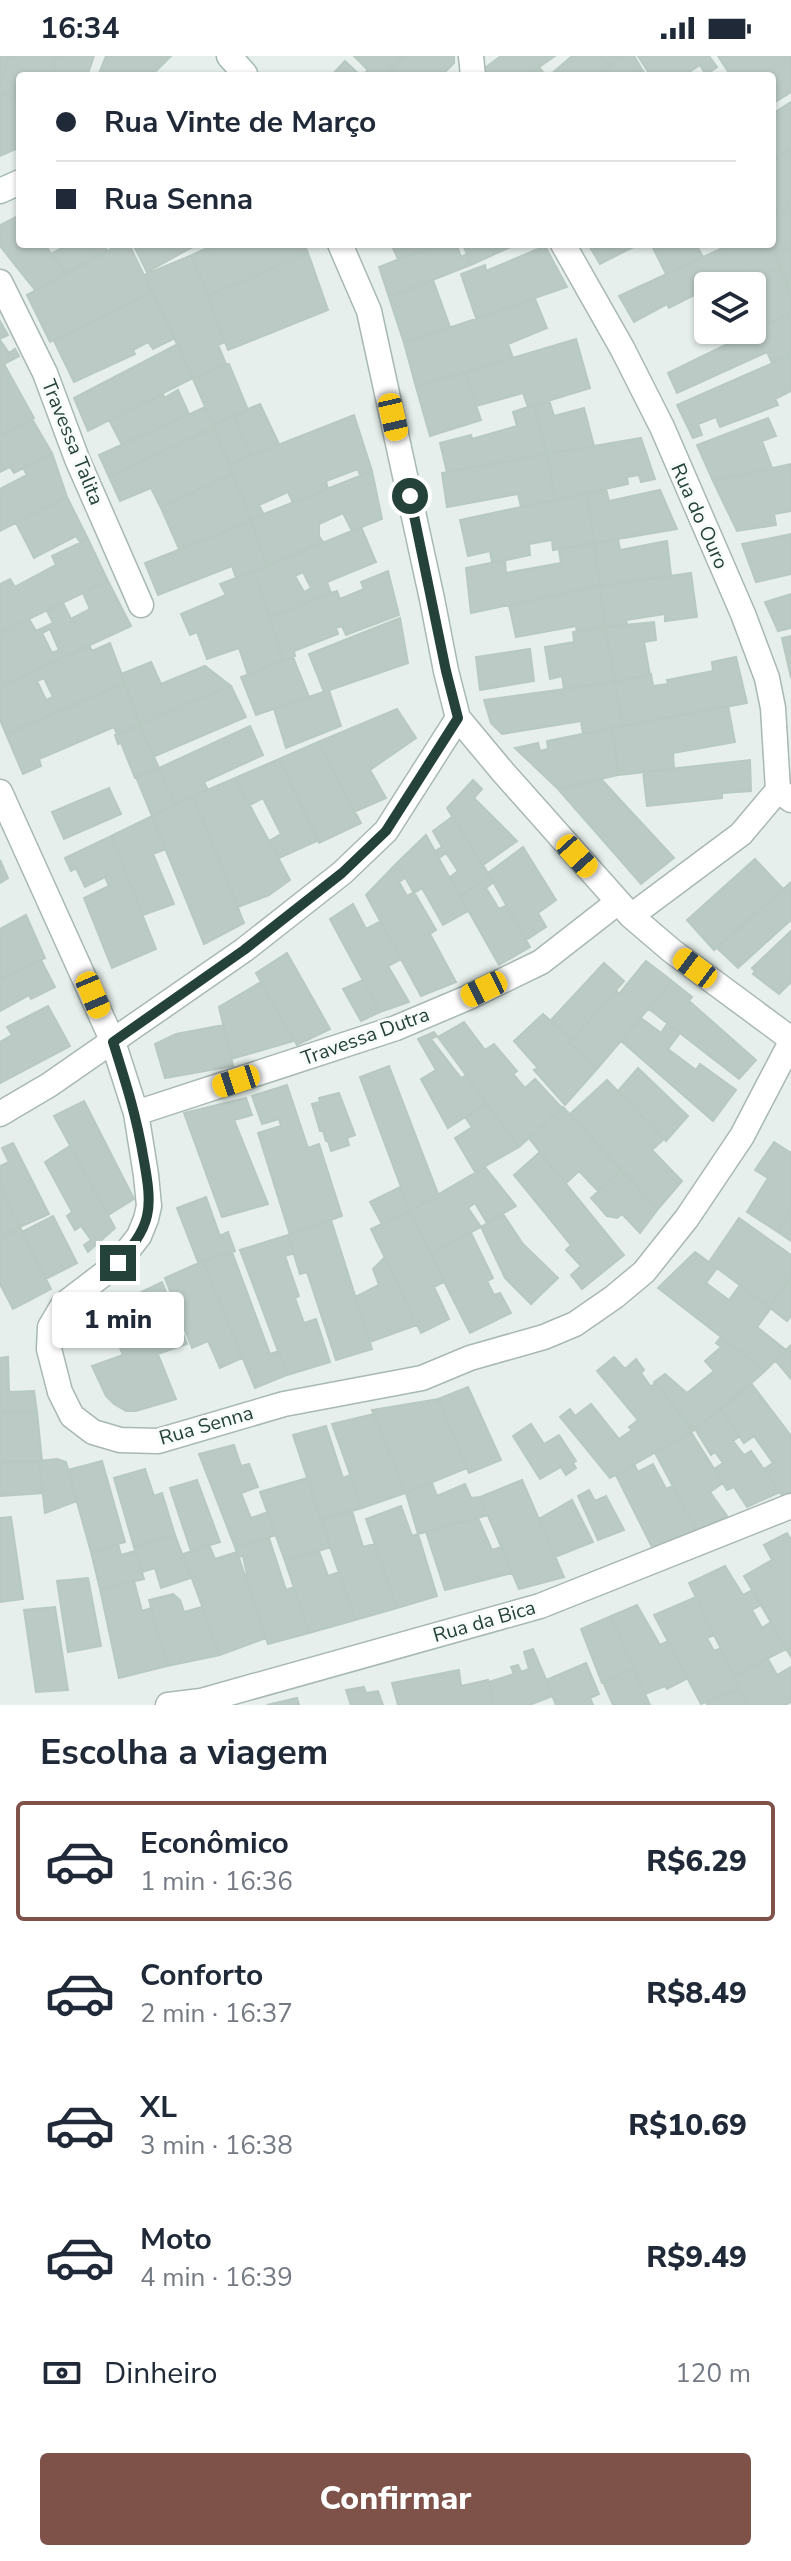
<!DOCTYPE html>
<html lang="pt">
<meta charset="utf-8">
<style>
:root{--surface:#fff;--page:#f6f6f7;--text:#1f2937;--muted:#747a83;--line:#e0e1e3;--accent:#7f5249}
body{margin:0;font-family:"Nunito Sans",sans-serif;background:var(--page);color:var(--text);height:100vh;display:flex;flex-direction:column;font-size:30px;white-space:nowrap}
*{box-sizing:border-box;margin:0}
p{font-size:26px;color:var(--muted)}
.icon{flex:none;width:44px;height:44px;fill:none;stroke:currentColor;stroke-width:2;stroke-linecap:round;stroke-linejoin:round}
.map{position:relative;height:1649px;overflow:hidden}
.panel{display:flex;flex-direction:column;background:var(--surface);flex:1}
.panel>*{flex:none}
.hud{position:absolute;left:16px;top:16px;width:760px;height:176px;border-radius:8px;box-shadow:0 2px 6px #0004;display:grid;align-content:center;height:176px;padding:0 40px;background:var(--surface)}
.fabs{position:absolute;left:694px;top:216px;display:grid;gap:16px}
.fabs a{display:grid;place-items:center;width:72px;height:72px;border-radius:8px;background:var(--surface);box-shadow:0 2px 6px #0004;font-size:40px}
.end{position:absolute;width:36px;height:36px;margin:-18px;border:10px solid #24423a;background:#fff;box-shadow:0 0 0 4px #fff}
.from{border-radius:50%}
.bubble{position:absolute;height:56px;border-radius:8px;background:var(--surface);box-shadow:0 2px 6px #0004;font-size:26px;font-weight:800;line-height:56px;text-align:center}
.car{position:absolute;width:24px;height:48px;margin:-24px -12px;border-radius:10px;box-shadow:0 0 6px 2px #0007;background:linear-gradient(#f5c518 24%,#345 0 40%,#f5c518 0 76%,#345 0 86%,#f5c518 0)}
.hud b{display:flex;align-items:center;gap:28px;height:76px;font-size:30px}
.hud b+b{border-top:2px solid var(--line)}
.hud i{width:20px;height:20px;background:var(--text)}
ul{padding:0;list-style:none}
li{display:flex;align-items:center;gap:24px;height:120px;margin:0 16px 12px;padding:0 24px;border:4px solid transparent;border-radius:8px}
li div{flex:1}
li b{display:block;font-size:30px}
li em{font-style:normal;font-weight:800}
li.active{border-color:var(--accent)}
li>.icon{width:72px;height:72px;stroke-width:1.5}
h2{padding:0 40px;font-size:36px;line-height:96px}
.pay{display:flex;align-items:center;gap:20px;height:88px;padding:0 40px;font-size:30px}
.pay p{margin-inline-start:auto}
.action{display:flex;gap:16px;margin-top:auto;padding:16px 40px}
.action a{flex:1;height:92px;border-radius:8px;background:var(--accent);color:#fff;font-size:32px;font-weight:800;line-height:92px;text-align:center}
.status{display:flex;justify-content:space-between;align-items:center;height:56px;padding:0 40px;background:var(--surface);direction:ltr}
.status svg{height:22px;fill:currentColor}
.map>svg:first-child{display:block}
.building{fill:#bbcac4;stroke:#b8c9c2;stroke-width:2;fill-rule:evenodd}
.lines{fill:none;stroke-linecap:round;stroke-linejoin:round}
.street-casing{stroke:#a8b8b2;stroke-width:27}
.secondary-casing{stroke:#a4bbb3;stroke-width:27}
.street{stroke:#fff;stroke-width:24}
.secondary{stroke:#fff;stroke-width:24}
.route{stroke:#24423a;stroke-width:10}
.labels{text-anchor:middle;stroke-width:6;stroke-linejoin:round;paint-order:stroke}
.street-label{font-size:20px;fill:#24423a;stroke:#f7fbf9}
</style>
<div class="status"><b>16:34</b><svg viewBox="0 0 49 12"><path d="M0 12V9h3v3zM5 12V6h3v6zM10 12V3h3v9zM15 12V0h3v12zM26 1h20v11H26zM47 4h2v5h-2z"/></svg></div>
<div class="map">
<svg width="791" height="1649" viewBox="0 0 791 1649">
<rect width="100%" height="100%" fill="#e6efeb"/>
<path class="building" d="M0,0H9L0,27Z
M9,0H57L51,20H20L15,42L0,37V27Z
M57,0H94L87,20L80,18L79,20H51Z
M106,0H171L151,20H98Z
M354,0H404L383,20H362L368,14Z
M404,0H454V7L441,20H383Z
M501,0H555L526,20H485L482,14Z
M572,0H601L609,10L595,20H549Z
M601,0H624L609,10Z
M624,0H634L646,20H595Z
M638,0H709L717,11L706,19L700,9L683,20H651Z
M718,0H791V36L772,48V20H731Z
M345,5L361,20H331Z
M539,11L546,20H526Z
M0,37L20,43V91L0,100Z
M791,46V93L772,104V58Z
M791,93V150L772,159V104Z
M791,150V191L775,198L770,188H772V159Z
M20,159V188H44L66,217L35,234L0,190V169Z
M69,188H104L107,195L66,217L51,198Z
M120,188H129L152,236L50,286L27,239Z
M133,188H198L147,216Z
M216,188H304L308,197L208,240L192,199Z
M391,188H437L398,203Z
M437,188H463L457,190L461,201L467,198L471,209L389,241L379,211Z
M463,188H517L471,209Z
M588,188H639L600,208Z
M651,188H701L697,190L703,201L666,218Z
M731,188H770L781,211L753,224L747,214L721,227L722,230H708V246L699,250L694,239L669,252L667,248L634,266L619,240Z
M545,190L567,231L476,262L461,218L485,209L486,215Z
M791,191V238L775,198Z
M308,197L328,254L228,294L208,240Z
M192,199L225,286L218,289L226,308L193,322L144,219Z
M781,211L791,238V257L758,273L752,261V230H741Z
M433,224L450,271L404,287L389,241Z
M152,236L175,282L153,293L148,286L133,294L135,298L74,326L54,285Z
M535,243L547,272L508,288L513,302L416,331L404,287Z
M708,246V268L700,250Z
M791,257V299L772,307L767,296L677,337L668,317Z
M0,265L8,279L0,283Z
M710,274H729L730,277L715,284Z
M576,283L590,332L528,351L523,337L476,350L465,316Z
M0,284L9,297L15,293L19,300L0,310Z
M178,288L193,322L88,375L74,342Z
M791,299V335L775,343L778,349L720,371L716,361L698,368L702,379L693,382L677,349Z
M4,308L34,362L0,380V310Z
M226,308H229L248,354L213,369L193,323Z
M465,316L481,364L430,380L416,331Z
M178,334L189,358L122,389L109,364L163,338L164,342Z
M549,344L554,360L584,352L594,390L547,398L534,349Z
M260,348L279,388L251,400L234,359Z
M534,349L547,398L447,416L440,387L471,379L472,383L517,370L513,356Z
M205,351L214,371L109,421L99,399Z
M234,359L251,400L229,408L213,369Z
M354,359L372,415L360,420L358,413L326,425L328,433L293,447L288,436L259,449L264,459L251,463L229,408Z
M768,362L776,380L762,385L772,412L713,425L697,389Z
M32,363L52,397L14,417L10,411L0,416V380Z
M214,371L233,417L161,452L151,432L120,445L109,421Z
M641,382L655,423L641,426L639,419L627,421L628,428L555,444L547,398Z
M52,397L67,441L0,475V433L27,419L23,412Z
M547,398L555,444L521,451L518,438L447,451L442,417Z
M791,408V455L774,458L776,469L737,475L713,425Z
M372,415L382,463L352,475L343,457L319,468V480L323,486L267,510L251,463Z
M233,417L251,465L179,493L161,452Z
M606,433L609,445L660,434L677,473L594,487L587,437Z
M587,437L594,487L553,494L552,484L529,488L530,499L492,507L490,495L468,500L460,464Z
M67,441L88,483L80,486L76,480L34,502L16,467Z
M251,465L267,510L236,522L232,510L158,539L145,507Z
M361,471L376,506L327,526L331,537L269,561L254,515ZM303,516L311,532L304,536L295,520Z
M791,478V518L756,526L742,488Z
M88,483L108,525L0,577V528L10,523L15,531L56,509L52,500Z
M618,483L620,494L667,485L671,519L600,530L594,487Z
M594,487L600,530L471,557L466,512L505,504L506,517L561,507L559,494Z
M254,515L283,605L248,619L239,592L207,603L197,576L190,579L181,558L226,539L220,528Z
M388,515L399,559L346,579L342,570L336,572L338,578L294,595L295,600L283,605L269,561L331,537L337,535L340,543L364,533L361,526Z
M691,517L697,561L665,565V558L626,564L627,569L605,571L600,530Z
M108,525L131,570L0,631V577L29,563L36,575L53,567L47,555L63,547L71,563L90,553L83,537ZM50,573L59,594L52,597L42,577Z
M600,530L605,571L577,576L576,570L516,581L509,549Z
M791,538V572L778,575L765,546Z
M400,562L408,607L324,636L309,598Z
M654,566L656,584L644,586L650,619L615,626L605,571Z
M605,571L615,626L564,633L562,620L550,623L545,591L574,586L573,576Z
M791,580V622L782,582Z
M110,587L125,627L6,678L0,664V631L89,589L92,595ZM44,622L53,641L46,644L37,625Z
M530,593L534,625L480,634L476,601Z
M293,601L309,641L256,659L241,621Z
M736,601L747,647L623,670L615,626L651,618L653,630L668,628L667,624L713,615L712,606Z
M151,606L161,628L205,610L231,630L139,668L121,618Z
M615,626L623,670L583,678L581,665L502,678L491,667L484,644Z
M125,627L140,668L117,678L114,671L39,703L41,710L23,718L6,678Z
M231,630L246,661L153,701L139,668Z
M329,634L341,670L286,692L274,653Z
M728,650L735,686L673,697L674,713L619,719L612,672Z
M397,653L416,682L370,714L386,742L354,756L318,686Z
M140,669L159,712L135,722L121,687L118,688L115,679Z
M250,670L263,699L204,726L208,734L175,749L159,712Z
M612,672L618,719L558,733L515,692L538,687L540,695L548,693L547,685Z
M318,686L361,767L319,787L279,703Z
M279,703L319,784L279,802L269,785L281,778L263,742L250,749L235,722Z
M750,704L751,735L722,737V742L647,750L643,716Z
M159,712L175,749L152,760L136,721Z
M235,722L290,824L269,839L238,851L193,740Z
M601,723L674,802L641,828L558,733Z
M473,724L482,733L474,742L517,785L483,809L447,752Z
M109,732L121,758L64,783L52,756Z
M193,740L244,867L204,888L152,760Z
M152,760L166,793L153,798L174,848L143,859L111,780Z
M452,761L490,820L460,840L450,821L458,815L446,797L439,802L435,795L442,791L433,775Z
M426,779L468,855L443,869L422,832L414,837L397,807Z
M111,780L156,893L112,912L84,842L109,830L105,821L85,831L76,812L71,815L65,802Z
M523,791L556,844L538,857L546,871L526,884L488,817Z
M755,803L783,833L714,894L687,864Z
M0,804L8,822L0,827Z
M397,807L405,822L399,826L407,840L414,836L436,874L430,878L456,926L421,940L366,839Z
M490,820L494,826L486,832L499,853L507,849L530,891L499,909L460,840Z
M791,826V864L738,912L717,892Z
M353,848L366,873L381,865L401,903L388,910L409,946L380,956L330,863Z
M26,859L45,902L0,923V873Z
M791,875V926L779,938L753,918L755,915L752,912Z
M287,897L330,973L297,989L256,917Z
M41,904L55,931L31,943L29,939L0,955V923Z
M646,905L672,925L597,1013L569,987L616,934L619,938Z
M604,907L624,925L572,984L551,964Z
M363,924L380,956L361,965L343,933Z
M672,925L692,941L689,945L756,1004L739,1023L649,953Z
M261,926L294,985L231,1003L219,951Z
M48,950L70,990L0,1027V986L12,979L7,971Z
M543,958L572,984L569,987L597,1013L565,1049L534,1014L538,1012L514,985Z
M641,962L661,977L667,968L680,977L668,993L696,1014L700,1008L736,1034L713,1065L621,985Z
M464,966L485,994L494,988L517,1015L513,1018L525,1032L535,1023L562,1052L519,1091L438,981Z
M224,969L233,1010L165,1022L155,988L176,978Z
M434,976L437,980L431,983L461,1022L466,1019L487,1047L448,1072L421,1023L436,1014L418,983Z
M389,1010L438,1138L410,1155L360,1021Z
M638,1012L688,1060L666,1085L618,1035Z
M607,1024L664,1083L652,1094L682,1125L658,1153L570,1058Z
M287,1029L308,1092L319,1088L342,1160L290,1179L258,1077L281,1070L279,1063L262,1068L252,1040Z
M339,1037L355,1079L347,1082L349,1089L331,1095L328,1085H326L323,1075H320L312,1048L320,1046L319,1042Z
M246,1042L252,1059L234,1064L268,1148L222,1161L184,1057Z
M84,1045L134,1143L108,1159L54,1060Z
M487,1047L519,1091L475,1116L455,1082L472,1071L465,1061Z
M563,1051L621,1114L598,1135L579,1115L565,1128L529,1082Z
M774,1086L791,1097V1153L778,1176L747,1156L768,1122L755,1114Z
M13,1087L49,1158L20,1171L0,1130V1110L9,1106L2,1092Z
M70,1090L115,1172L88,1196L84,1189L91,1184L81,1170L75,1174L67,1160L72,1156L45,1106Z
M540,1096L624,1199L582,1233L571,1219L581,1210L566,1194L571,1189L514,1119Z
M485,1111L516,1150L487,1167L475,1147L468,1152L481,1171L430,1198L410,1155Z
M621,1114L658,1153L640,1177L622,1158L617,1162L607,1160L591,1142Z
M0,1130L20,1171L0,1183Z
M400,1131L410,1155L382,1168L370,1146Z
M206,1141L220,1180L228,1176L235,1195L198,1206L177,1152Z
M791,1153V1185L778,1176Z
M410,1155L445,1225L434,1231L449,1263L421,1277L371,1173Z
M503,1158L523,1188L558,1222L531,1248L505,1222L481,1171Z
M53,1160L77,1207L46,1223L22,1176Z
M739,1162L791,1199V1221L769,1251L709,1206Z
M331,1164L372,1293L336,1304L307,1216L300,1218L288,1179Z
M20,1171L51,1233L13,1253L0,1228V1183Z
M471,1177L493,1222L487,1225L494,1239L500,1237L511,1257L470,1277L430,1198Z
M288,1179L294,1197L285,1200L299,1240L295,1242L304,1267L316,1263L330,1306L287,1319L240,1194Z
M232,1196L270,1298L279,1295L287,1319L255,1332L203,1205Z
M695,1196L717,1212L706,1227L729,1244L740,1229L771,1252L757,1271L786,1294L765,1315L658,1232Z
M385,1201L417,1269L370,1286L355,1241L379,1229L373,1213Z
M203,1205L242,1302L220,1312L208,1285L192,1292L165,1222Z
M791,1221V1260L787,1265L769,1251Z
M162,1226L187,1288L158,1298L135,1239Z
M125,1251L129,1260L141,1256L176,1343L136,1355H126L114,1348L106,1340L92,1310L123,1299L110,1268L115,1266L111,1257Z
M721,1281L765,1315L737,1340L694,1374L654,1326L665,1318L687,1337L714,1315L705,1305L721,1291L716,1287Z
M791,1289V1323L775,1304Z
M8,1301L9,1336L34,1335L37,1356L0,1357V1302Z
M614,1301L625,1313L636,1303L644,1314L641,1317L651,1331L655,1327L693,1375L610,1422L560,1361L570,1353L575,1360L591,1348L619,1383L632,1374L629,1371L638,1364L597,1315Z
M751,1327L791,1380V1437L783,1441L764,1413L773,1407L754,1380L744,1387L720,1353Z
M468,1331L501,1404L469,1417L438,1343Z
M438,1343L467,1412L406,1437L372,1354Z
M720,1353L740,1380L733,1385L744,1399L751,1395L780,1436L747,1451L734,1431L727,1434L714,1413L723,1407L715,1396L711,1399L695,1373Z
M37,1356L42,1405L0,1406V1357Z
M374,1358L406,1437L362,1452L332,1368Z
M531,1368L544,1388L559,1379L576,1405L573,1407L576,1412L566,1419L561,1411L540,1423L513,1380Z
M326,1370L343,1422L350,1419L362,1452L321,1464L293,1379Z
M691,1376L723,1427L710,1436L727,1460L697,1475L655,1397Z
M234,1389L241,1410L249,1408L258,1431L241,1437L251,1462L268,1456L276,1479L235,1491L199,1398Z
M57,1403L66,1406L77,1445L45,1457L39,1405Z
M39,1405L43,1437L0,1440V1406Z
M102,1405L125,1486L91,1496L68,1414Z
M634,1408L638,1416L653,1408L666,1433L673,1430L697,1475L654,1495L616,1419Z
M145,1413L154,1440L162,1437L175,1479L134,1491L114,1422Z
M307,1422L331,1491L285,1505L260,1436Z
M197,1424L220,1486L191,1495L170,1432Z
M522,1424L564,1521L519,1533L480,1441Z
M432,1427L437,1440L465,1428L471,1442L480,1441L488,1459L418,1478L406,1437Z
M589,1434L595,1445L606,1440L624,1474L598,1484L578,1440Z
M572,1444L593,1486L555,1501L539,1463Z
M401,1450L412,1480L418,1478L437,1540L397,1552L366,1463Z
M352,1455L363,1491L374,1488L397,1552L355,1564L321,1464Z
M11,1461L23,1543L0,1546V1462Z
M478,1462L492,1494L501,1491L512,1517L445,1534L426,1476Z
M787,1477L791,1484V1601L744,1520L772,1504L764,1489Z
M175,1479L191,1522L161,1532L155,1512L142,1516L134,1491Z
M269,1482L286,1534L294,1531L309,1577L268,1588L245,1519L247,1518L243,1500L238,1501L235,1491Z
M118,1488L121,1499L135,1495L144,1523L100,1533L91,1496Z
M209,1489L215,1503L237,1496L266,1582L220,1599L183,1498Z
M319,1495L328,1520L339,1516L355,1564L309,1577L285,1505Z
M725,1510L743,1539L752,1534L761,1549L752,1554L762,1572L771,1566L786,1593L734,1620L689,1527Z
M88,1522L101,1590L68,1596L57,1525Z
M134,1525L142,1555L151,1552L167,1610L119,1622L100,1533Z
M173,1538L180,1544L184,1556L202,1551L220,1599L167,1610L149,1544Z
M696,1541L714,1579L707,1582L714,1595L721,1592L740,1632L701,1648L654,1559Z
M637,1549L660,1589L668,1585L688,1622L667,1633L665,1630L645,1638L611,1560Z
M55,1551L68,1634L36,1636L24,1554Z
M611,1560L634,1613L602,1627L581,1573Z
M533,1593L553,1640L529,1649H494L489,1626L514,1618L511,1611L518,1609L521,1616L529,1613L524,1596Z
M768,1603L777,1619L791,1611V1646L785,1649H748L734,1620Z
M586,1607L599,1638L590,1642L593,1649H556L546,1624Z
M634,1613L650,1649H613L603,1626Z
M459,1614L461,1630L488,1624L494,1649H398L392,1627Z
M364,1631L366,1637L378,1635L383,1649H351L346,1634Z
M740,1632L748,1649H707L706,1645Z
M297,1642L299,1649H267Z"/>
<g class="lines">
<defs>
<path id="street" d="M471,0L473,20
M340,188L369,255L432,543L446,615L458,662L503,716L631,860L672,895L791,983
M563,188L622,292L662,371L743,558L767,622L773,652L778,734L791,744
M0,226L45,317L77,403L141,549
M0,736L113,986L136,1057L146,1119L149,1150L146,1163L139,1180L118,1207L63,1249L50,1271L49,1293L60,1336L72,1360L93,1376L120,1384L158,1385L284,1348L422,1322L470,1302L544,1281L575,1268L614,1241L644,1216L687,1162L742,1080L791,986
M631,860L741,778L778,734
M136,1057L396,972L467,942L541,906L618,846
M0,1058L49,1029L244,894L342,817L386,775L458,662
M168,1649L201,1645L540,1550L791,1450"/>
<path id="secondary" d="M229,0L245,18L241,20
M0,135L20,126"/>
</defs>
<use href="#street" class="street-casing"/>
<use href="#secondary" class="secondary-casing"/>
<use href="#street" class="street"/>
<use href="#secondary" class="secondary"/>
</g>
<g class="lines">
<path class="route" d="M118,1207C130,1193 143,1178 147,1160C151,1143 147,1122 144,1105C137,1062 126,1027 113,986L244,894L342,817L386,775L458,662L446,615L410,440"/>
</g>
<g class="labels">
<g class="street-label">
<text transform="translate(73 386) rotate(68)" y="7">Travessa Talita</text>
<text transform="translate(700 460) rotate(66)" y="7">Rua do Ouro</text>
<text transform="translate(365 980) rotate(-20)" y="7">Travessa Dutra</text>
<text transform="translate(206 1369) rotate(-16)" y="7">Rua Senna</text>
<text transform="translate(484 1565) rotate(-16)" y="7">Rua da Bica</text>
</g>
</g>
</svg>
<div class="fabs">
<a><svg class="icon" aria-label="layers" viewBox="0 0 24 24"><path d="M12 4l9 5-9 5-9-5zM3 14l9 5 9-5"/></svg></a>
</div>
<i class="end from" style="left:410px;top:440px"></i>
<i class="end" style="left:118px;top:1207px"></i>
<div class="bubble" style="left:52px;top:1236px;width:132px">1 min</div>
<i class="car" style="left:393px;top:361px;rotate:167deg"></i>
<i class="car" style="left:577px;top:800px;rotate:138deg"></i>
<i class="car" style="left:695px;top:912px;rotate:307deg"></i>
<i class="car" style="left:484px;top:933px;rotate:244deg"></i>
<i class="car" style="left:93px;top:939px;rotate:157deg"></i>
<i class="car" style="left:236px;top:1025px;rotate:252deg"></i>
<div class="hud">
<b><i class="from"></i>Rua Vinte de Março</b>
<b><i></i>Rua Senna</b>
</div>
</div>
<section class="panel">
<h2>Escolha a viagem</h2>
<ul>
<li class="active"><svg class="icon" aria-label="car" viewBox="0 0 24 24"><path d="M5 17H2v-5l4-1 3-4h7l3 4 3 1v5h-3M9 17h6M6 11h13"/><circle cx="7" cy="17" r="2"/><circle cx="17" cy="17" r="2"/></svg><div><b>Econômico</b><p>1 min · 16:36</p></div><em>R$6.29</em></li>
<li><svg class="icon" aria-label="car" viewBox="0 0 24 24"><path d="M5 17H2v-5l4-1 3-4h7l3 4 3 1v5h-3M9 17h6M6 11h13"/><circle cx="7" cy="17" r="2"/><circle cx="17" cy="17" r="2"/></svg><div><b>Conforto</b><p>2 min · 16:37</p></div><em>R$8.49</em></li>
<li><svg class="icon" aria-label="car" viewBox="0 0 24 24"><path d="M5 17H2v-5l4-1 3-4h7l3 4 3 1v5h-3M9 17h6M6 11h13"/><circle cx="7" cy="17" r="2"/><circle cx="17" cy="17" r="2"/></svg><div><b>XL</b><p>3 min · 16:38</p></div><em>R$10.69</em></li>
<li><svg class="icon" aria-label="car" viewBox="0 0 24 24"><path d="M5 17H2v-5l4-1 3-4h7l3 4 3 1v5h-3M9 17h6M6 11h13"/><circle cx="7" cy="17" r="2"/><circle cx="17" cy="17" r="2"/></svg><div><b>Moto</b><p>4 min · 16:39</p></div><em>R$9.49</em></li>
</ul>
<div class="pay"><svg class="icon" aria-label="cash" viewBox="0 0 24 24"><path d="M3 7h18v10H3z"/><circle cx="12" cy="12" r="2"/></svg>Dinheiro<p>120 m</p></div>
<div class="action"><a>Confirmar</a></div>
</section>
